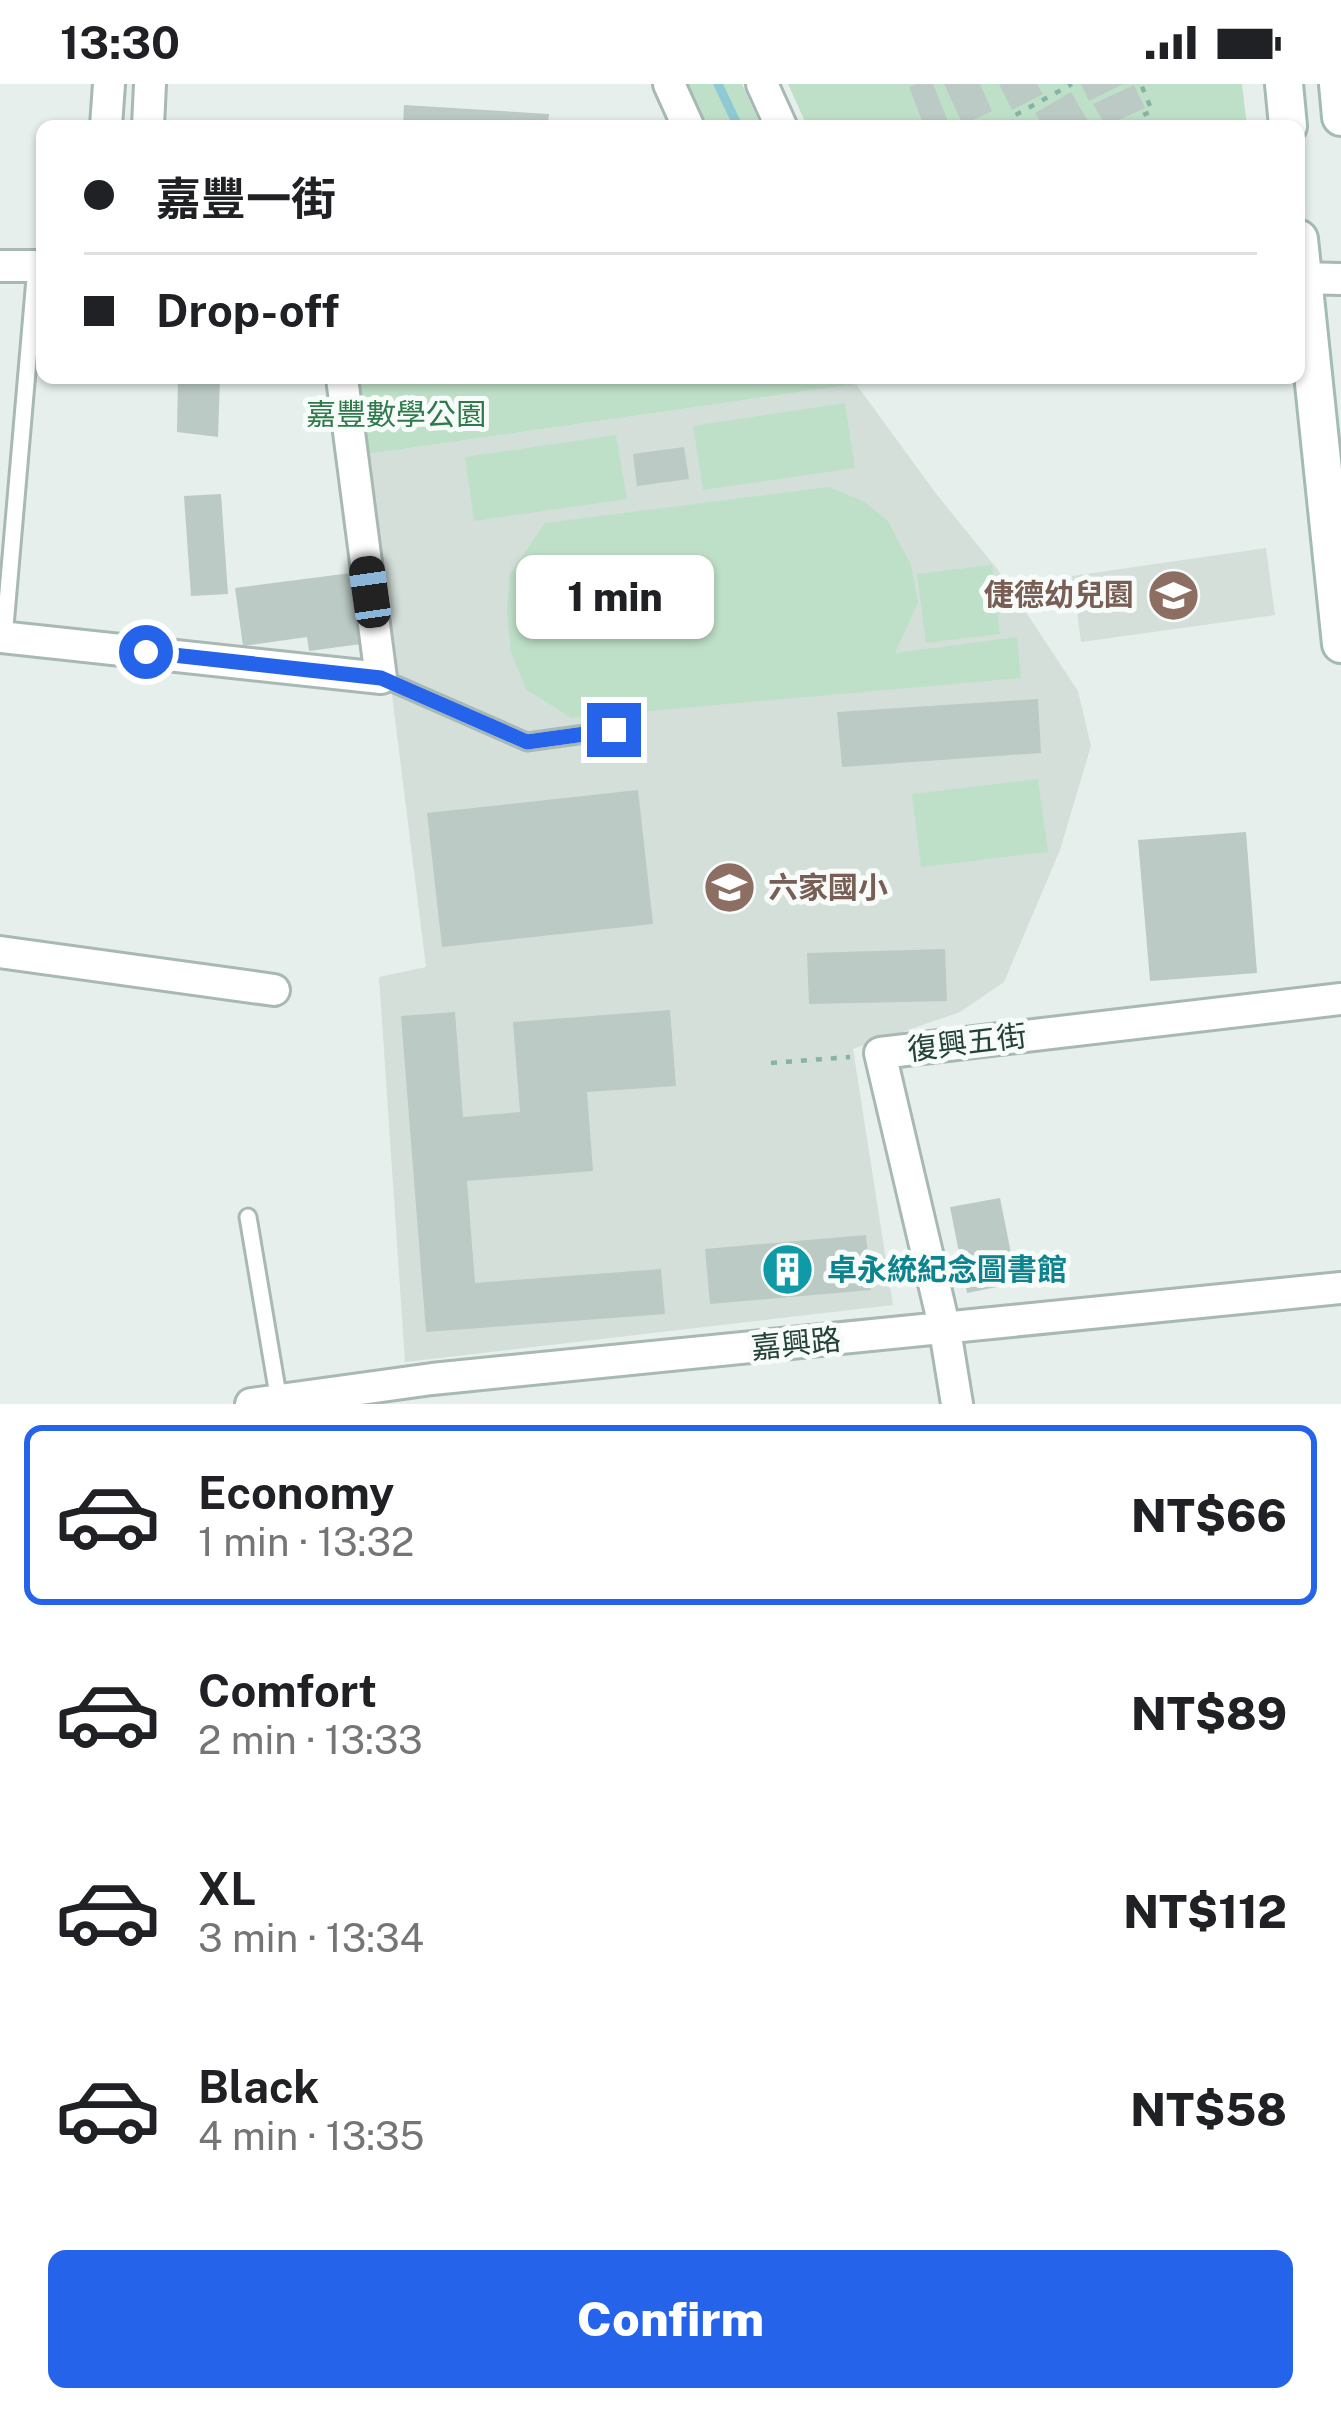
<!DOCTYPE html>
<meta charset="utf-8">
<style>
:root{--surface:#fff;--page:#f6f6f6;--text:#202124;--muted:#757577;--line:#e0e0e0;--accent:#2563eb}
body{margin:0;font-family:"Public Sans","Noto Sans TC",sans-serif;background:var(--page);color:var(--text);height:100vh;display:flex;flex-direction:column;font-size:45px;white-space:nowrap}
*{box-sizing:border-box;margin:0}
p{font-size:39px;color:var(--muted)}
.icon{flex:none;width:66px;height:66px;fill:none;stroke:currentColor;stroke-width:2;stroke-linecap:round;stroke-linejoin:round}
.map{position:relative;height:1320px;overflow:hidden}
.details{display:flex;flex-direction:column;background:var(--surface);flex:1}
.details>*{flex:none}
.guide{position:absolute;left:36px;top:36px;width:1269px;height:264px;border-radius:18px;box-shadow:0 3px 9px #0004;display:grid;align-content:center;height:264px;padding:0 48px;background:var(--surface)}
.end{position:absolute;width:54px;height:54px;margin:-27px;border:15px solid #2563eb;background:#fff;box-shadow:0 0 0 6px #fff}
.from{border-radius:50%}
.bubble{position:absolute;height:84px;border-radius:18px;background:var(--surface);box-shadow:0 3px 9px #0004;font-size:39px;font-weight:800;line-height:84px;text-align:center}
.car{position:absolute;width:36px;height:72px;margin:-36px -18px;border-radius:15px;box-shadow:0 0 9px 3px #0007;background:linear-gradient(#222 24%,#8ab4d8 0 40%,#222 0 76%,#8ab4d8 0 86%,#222 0)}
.guide b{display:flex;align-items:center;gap:42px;height:114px;font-size:45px}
.guide b+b{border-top:3px solid var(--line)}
.guide i{width:30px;height:30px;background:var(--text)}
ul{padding:21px 0 0;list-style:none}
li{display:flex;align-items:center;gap:36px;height:180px;margin:0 24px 18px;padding:0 24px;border:6px solid transparent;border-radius:18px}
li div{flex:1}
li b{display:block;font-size:45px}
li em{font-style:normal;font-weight:800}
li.current{border-color:var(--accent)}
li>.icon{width:108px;height:108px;stroke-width:1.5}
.button{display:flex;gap:24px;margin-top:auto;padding:24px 48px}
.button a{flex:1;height:138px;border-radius:18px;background:var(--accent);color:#fff;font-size:48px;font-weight:800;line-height:138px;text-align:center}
.status{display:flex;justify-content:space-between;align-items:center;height:84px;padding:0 60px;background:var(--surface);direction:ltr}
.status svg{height:33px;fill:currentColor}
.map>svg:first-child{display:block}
.built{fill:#d4dfda}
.green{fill:#bfe0c8}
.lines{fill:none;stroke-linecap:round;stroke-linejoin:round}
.stream{stroke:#8ec9d4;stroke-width:9}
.building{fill:#bbcac4}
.lane-casing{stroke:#a8b8b2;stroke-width:21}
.street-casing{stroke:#a8b8b2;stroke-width:36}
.secondary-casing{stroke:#a4bbb3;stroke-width:42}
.path{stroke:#86b3a5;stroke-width:4.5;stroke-dasharray:6 9;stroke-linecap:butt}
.lane{stroke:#fff;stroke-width:15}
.street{stroke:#fff;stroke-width:30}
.secondary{stroke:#fff;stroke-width:36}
.route{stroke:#2563eb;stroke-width:15}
.labels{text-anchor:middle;stroke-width:10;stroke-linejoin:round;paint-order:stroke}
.park-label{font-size:30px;fill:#2d7a4b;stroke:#f7fbf9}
.education-label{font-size:30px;font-weight:bold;fill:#785e54;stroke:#f7fbf9;text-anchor:end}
.street-label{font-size:30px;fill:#24423a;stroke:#f7fbf9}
.culture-label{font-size:30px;font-weight:bold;fill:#0d838f;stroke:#f7fbf9;text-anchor:start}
</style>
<div class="status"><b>13:30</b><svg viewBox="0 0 49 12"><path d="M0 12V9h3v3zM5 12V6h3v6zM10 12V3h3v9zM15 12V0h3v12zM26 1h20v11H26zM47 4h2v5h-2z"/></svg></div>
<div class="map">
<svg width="1341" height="1320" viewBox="0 0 1341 1320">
<rect width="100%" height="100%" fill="#e6efeb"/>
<path class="built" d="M856,300L937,411L998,486L1078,607L1091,662L1060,766L1004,898L960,928L853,965L893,1221L405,1278L379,893L426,883L362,371Z
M1266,464L1275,531L1081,558L1072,492Z"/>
<path class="green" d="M679,0H742L761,42H695Z
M788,0H1242L1247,42H807Z
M354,294H851L856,300L362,371Z
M845,319L855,384L703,406L693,342Z
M616,351L627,415L474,437L465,373Z
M829,403L863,417L888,437L911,481L918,519L895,569L1017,553L1021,594L571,634L526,605L511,568L507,528L510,490L545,439Z
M992,481L1000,550L926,559L917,490Z
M1038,695L1048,768L921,783L912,710Z"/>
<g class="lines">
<path class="stream" d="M718,0L738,42"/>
</g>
<path class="building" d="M917,0H933L949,40L924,42L909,3Z
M944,0H980L992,27L963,41Z
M999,0H1037L1043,10L1012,26Z
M1081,0H1123L1089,17Z
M1134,1L1145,24L1106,42L1093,20Z
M1071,8L1091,42H1043L1035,29Z
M404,21L549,30L548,42H403Z
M178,294H220L218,353L177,348Z
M684,363L689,395L637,402L633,370Z
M221,410L228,510L191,512L184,412Z
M351,489L361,560L309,567L307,553L243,562L235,504Z
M1038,615L1041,669L842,683L837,628Z
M638,706L653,840L442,863L427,729Z
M1246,748L1257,889L1150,897L1138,756Z
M945,865L947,917L809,920L807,869Z
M670,926L676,1002L587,1008L593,1087L467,1097L475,1199L661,1185L665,1230L426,1248L401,932L455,928L463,1033L520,1028L513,938Z
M1000,1114L1017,1199L967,1209L950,1123Z
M866,1151L871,1206L710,1220L705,1165Z"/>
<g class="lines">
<defs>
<path id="lane" d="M4,554L36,183
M381,594L527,658L614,646
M248,1133L279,1317"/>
<path id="street" d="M669,0L688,42
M762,0L781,42
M106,42L109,0
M148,42L150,0
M0,182H42
M1299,194L1341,195
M0,553L381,594L342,294
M0,868L274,906
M251,1320L432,1295L1341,1204
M957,1320L945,1246L880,969L1341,915"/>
<path id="secondary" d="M1284,0L1288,42
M1338,0L1341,33
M1299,155L1341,560"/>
</defs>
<use href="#lane" class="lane-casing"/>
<use href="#street" class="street-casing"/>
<use href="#secondary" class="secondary-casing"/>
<path class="path" d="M1013,42L1010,34L1072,0
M1138,42L1137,34L1152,27L1141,0
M771,979L850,973"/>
<use href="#lane" class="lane"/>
<use href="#street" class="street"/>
<use href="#secondary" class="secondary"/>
</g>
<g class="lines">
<path class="route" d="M146,568L381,594L527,658L614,646"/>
</g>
<defs>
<symbol id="school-disc" viewBox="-11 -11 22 22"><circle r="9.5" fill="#8d6e63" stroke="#f7fbf9"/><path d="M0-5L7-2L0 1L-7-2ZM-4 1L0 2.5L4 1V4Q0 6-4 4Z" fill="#fff"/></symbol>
<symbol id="building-disc" viewBox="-11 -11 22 22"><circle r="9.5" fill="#0f9aa8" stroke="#f7fbf9"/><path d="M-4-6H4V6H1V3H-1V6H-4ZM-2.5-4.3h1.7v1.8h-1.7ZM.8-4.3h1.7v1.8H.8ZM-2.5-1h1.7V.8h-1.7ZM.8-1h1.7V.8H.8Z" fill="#fff"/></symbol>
</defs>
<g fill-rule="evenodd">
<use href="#school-disc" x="1144" y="482" width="59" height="59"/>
<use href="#school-disc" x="700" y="774" width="59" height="59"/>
<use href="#building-disc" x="758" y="1156" width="59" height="59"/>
</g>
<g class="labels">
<g class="park-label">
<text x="396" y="341">嘉豐數學公園</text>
</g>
<g class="education-label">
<text x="1134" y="521">倢德幼兒園</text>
<text x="768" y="814" text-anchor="start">六家國小</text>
</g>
<g class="street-label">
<text transform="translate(967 959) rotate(-7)" y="10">復興五街</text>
<text transform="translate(796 1260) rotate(-6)" y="10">嘉興路</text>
</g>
<g class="culture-label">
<text x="827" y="1196">卓永統紀念圖書館</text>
</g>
</g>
</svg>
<i class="end from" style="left:146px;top:568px"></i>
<i class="end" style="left:614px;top:646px"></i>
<div class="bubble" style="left:516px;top:471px;width:198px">1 min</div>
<i class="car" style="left:370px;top:508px;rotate:352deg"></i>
<div class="guide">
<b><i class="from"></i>嘉豐一街</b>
<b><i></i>Drop-off</b>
</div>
</div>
<section class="details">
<ul>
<li class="current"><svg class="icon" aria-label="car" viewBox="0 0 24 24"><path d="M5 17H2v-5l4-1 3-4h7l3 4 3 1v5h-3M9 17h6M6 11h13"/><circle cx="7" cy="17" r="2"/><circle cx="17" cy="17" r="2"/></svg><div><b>Economy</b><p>1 min · 13:32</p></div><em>NT$66</em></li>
<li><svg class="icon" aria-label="car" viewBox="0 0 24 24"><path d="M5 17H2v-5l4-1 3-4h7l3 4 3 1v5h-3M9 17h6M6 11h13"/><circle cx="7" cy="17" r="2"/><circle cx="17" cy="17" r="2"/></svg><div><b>Comfort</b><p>2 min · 13:33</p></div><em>NT$89</em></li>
<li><svg class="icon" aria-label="car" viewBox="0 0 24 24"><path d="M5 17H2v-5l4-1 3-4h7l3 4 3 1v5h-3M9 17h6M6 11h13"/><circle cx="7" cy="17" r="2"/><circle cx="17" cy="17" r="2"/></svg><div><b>XL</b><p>3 min · 13:34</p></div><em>NT$112</em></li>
<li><svg class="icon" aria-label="car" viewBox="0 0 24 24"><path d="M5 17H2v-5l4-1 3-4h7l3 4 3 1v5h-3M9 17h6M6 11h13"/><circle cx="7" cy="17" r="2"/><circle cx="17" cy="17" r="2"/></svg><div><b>Black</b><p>4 min · 13:35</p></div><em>NT$58</em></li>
</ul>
<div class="button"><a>Confirm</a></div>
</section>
